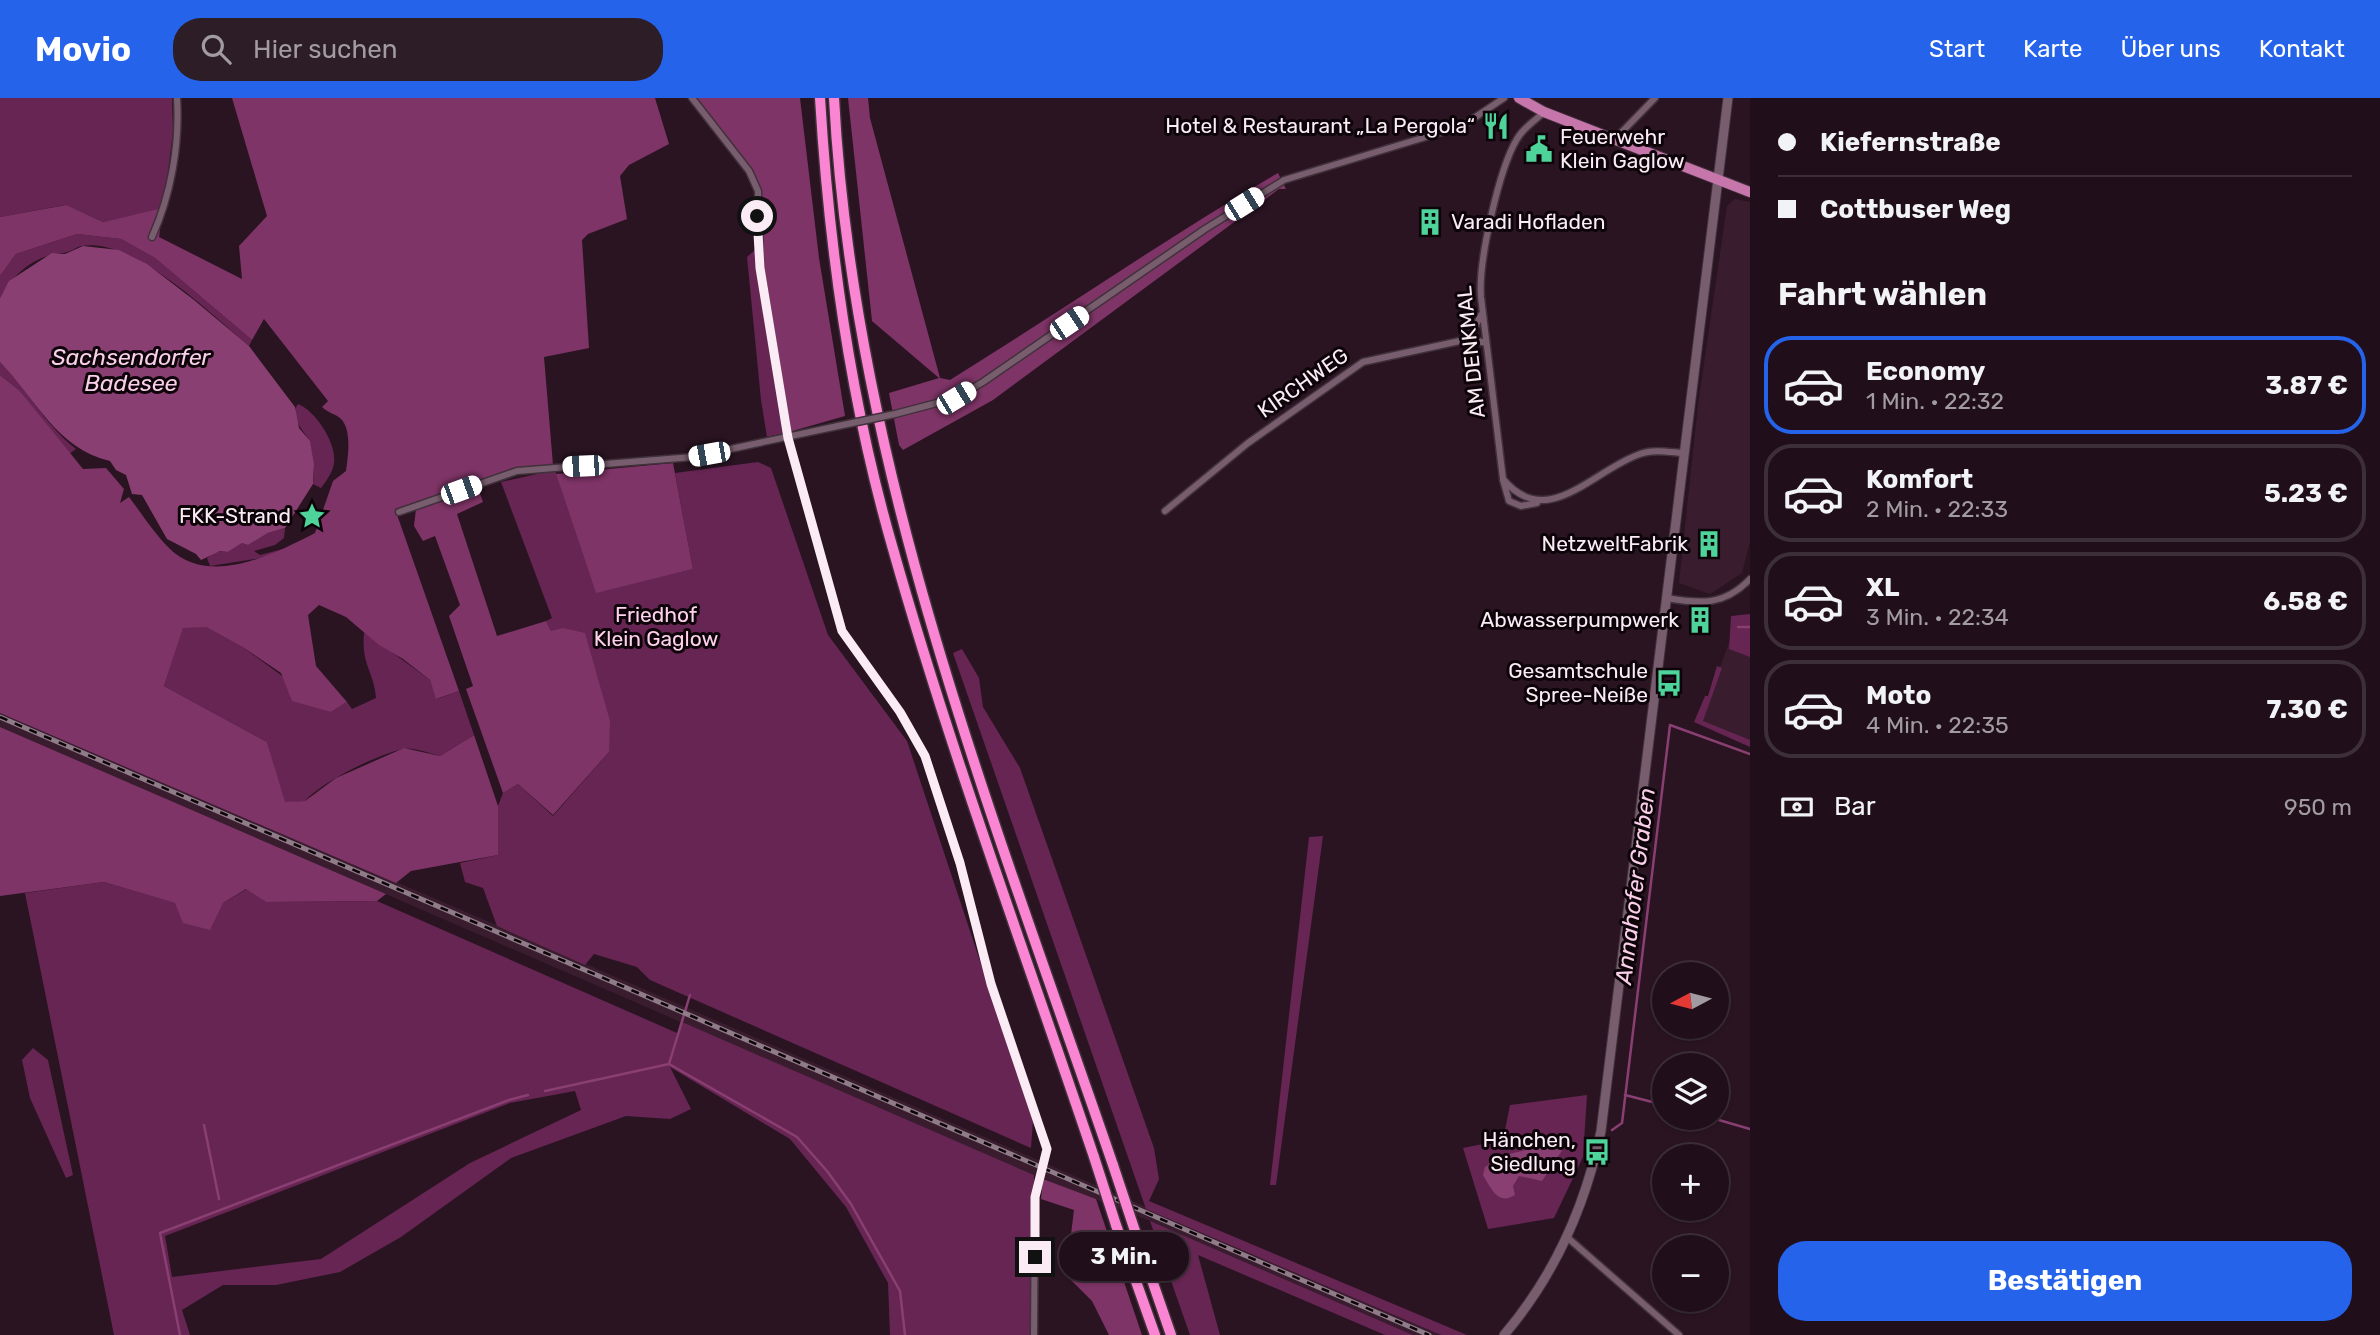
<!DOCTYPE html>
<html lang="de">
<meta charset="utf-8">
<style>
:root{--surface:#200f1a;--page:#2d1d27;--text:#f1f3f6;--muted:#a29ca2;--line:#3d2f39;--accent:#2563eb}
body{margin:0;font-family:Rubik,sans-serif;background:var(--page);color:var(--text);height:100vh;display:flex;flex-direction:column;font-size:26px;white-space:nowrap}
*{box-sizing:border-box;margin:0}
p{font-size:23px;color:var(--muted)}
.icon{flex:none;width:38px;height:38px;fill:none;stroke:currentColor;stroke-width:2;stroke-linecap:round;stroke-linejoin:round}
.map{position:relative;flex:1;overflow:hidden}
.drawer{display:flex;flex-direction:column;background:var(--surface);width:630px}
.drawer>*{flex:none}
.banner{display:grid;align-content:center;height:154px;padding:0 28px;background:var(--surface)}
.needle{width:46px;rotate:263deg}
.controls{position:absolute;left:1652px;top:864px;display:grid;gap:14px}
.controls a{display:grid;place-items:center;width:77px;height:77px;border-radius:50%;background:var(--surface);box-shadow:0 2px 5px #0004,0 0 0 2px var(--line);font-size:35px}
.end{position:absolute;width:32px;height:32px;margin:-16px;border:9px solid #fbebf4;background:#111;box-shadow:0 0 0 4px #111}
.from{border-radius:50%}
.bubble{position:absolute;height:49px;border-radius:24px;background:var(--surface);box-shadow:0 2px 5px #0004,0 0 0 2px var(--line);font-size:23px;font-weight:700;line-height:49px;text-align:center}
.car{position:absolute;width:21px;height:42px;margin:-21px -10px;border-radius:9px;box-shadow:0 0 5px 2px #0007;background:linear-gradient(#fff 24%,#345 0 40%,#fff 0 76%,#345 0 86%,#fff 0)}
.banner b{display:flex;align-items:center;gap:24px;height:66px;font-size:26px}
.banner b+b{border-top:2px solid var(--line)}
.banner i{width:18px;height:18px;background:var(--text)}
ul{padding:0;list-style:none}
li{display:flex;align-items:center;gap:21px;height:98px;margin:0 14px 10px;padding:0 14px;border:4px solid var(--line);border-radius:28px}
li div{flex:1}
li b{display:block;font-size:26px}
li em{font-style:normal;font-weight:700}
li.current{border-color:var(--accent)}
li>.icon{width:63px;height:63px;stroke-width:1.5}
h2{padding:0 28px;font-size:32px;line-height:84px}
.pay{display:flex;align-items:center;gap:18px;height:77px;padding:0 28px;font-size:26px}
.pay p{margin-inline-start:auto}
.primary-button{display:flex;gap:14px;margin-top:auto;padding:14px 28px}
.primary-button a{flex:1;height:80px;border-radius:28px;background:var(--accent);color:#fff;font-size:28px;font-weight:700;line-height:80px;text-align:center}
header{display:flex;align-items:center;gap:42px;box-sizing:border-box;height:98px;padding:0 35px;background:var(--accent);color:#fff}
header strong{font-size:33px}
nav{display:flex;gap:38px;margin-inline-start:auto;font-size:24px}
.search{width:490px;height:63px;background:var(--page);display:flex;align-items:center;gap:18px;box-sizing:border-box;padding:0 24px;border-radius:28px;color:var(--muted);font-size:26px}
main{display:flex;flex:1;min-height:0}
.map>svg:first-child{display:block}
.built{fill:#391d2f}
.green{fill:#672553;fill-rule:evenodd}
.forest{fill:#7e3466}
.water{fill:#893f71}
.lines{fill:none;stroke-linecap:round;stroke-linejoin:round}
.stream{stroke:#893f71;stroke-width:2.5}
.minor-casing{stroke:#40313a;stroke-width:9}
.secondary-casing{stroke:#40313a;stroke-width:11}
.primary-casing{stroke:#40313a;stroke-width:12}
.motorway-casing{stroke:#40313a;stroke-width:13}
.minor{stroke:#785d6e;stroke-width:6}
.secondary{stroke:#785d6e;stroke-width:9}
.primary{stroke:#c676ab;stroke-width:10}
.motorway{stroke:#fa86d3;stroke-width:10}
.rail-casing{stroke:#8f7c88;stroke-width:5}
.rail{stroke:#0d0409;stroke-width:2.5;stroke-dasharray:8;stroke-linecap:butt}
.minor-bridge-casing{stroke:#40313a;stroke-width:9;stroke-linecap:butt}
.motorway-bridge-casing{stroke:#40313a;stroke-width:13;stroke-linecap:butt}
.minor-bridge{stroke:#785d6e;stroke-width:6}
.motorway-bridge{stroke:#fa86d3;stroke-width:10}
.route{stroke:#fbebf4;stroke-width:9}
.labels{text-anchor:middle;stroke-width:6;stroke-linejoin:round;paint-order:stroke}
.poi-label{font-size:21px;fill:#fbebf4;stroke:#0d0409;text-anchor:end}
.street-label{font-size:21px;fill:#fbebf4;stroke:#0d0409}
.park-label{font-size:21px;fill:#fed2ec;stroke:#0d0409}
.water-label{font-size:23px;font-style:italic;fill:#facfe9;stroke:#0d0409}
</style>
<header>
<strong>Movio</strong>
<div class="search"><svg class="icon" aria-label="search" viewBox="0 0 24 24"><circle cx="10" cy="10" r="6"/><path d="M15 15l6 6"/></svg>Hier suchen</div>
<nav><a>Start</a><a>Karte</a><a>Über uns</a><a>Kontakt</a></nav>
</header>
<main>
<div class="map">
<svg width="1750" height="1237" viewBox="0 0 1750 1237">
<rect width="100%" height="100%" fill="#2a1422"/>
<path class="built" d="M1735,101L1750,104V444L1742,475L1710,496L1679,485L1698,307L1727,108Z
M1730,542L1750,544V645L1700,624Z
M0,615L443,804L1441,1237H1413L1150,1123L1034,1077L0,629Z"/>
<path class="green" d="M0,0H172L173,34L163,111L103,124L65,107L0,119Z
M77,136L121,141L155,160L252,242L249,248C212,217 132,138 82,148C75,149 70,155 62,155C35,157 12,177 0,200V178L16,156Z
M756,151L786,335L767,339L761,302L747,159Z
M0,264C27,291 46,328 76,351L69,356L20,293L0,277Z
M298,306C316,313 337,346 334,365C333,374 326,383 321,390L313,386C315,375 313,358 310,346C307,333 287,321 298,306Z
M758,364L771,370L828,537L907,643L1033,1023L1031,1050L650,882L637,869L594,856L585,867L497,828L483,790L465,784L460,765L498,757V708L503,695L518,686L553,718L609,654L546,523L552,520L501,384L555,372L596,494L693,471L675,375Z
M285,430L284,440L275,447L254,453L260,457L283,451L268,459L210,468L207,460C214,455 219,452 228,454L242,445L248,447L268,435Z
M1750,516V559L1729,551L1731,518Z
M183,529H206L244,550L331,614L347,604L352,611L376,600C374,573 361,568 364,534L430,582L437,601L459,593L474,637L440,658C429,655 412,649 402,651C375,658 323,683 305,703L284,705L267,644L164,588Z
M962,551L979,580L983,609L1020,670L1154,1050L1159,1081L1149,1103L1467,1237H1441L1146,1111L953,555Z
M1717,568L1722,570L1703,623L1750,642V649L1694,624L1705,598H1708Z
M1323,738L1276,1087H1270L1309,739Z
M104,784L176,805H223L247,791L266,804L377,803L677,935L674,951L682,924L1034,1077L1032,1237H890L888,1185L846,1109L790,1041L670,969L691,1011L670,1021L626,1018L511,1060L401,1139L340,1174L276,1187H223L182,1212L190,1237H114L25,795ZM575,993L581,1012L470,1065L321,1161L172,1179L165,1138L510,1005Z
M33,950L48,962L73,1077L66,1080L30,1000L22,962Z
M1587,997L1583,1059L1554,1120L1488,1131L1463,1050L1503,1042L1510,1007Z
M1150,1123L1413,1237H1385L1198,1157L1220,1237H1190Z"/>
<path class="forest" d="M232,0H655L669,46L629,67L620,78L627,121L588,136L582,142L589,250L544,259L553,367L513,372L395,411L459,593L436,601L430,582L403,561L379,547L346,519L319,507L308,517L316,568L347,604L331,614L292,603L281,575L244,550L206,529L183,530L164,588L267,644L285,704L305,703L336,680L404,650L440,658L474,637L498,708V757L411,773L396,785L0,615V277L20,293L83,371L106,370L124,391L120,405L129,399C142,416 154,435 169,450C209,490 274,456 315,435L333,383L346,373C348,359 352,332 341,321C336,316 328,315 322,309L328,303L264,221L252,242L155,160L121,141L77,136L16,156L0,178V119L66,107L103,124L163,110L159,139L242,181L239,148L267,118Z
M696,0H800L819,160L845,318L789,334L762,170L760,92L751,72Z
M848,0H868L870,20L940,280L950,282C1060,214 1166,140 1278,75L1286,91H1279L993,302L903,352L899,347L889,295L939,280L872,223Z
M673,365L693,471L596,495L556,376Z
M478,390L483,404L457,416L497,538L546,523L551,533L563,530L585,535L610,623L609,654L553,717L518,686L503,695L466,591L473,588L449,518L460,507L435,438L423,443L414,428L416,411Z
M0,629L386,796L377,803L266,804L246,791L223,805L210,832L183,825L175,805L104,784L0,798Z
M1043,1081L1096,1101L1142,1237H1109L1092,1203L1066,1177L1074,1112L1041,1101Z"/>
<path class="water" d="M83,148L119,152L147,166L194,202L249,248L295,309L299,330L310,343L314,366L313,386L285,430L268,435L248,447L242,445L228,454L220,453L201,462L196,456L167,441L142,397L132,396L126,377L116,372L110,363C57,351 35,300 0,264V200L9,183L52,155L65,156Z
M1565,1043L1567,1045L1542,1083L1519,1078L1513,1088L1515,1097C1498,1108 1491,1090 1483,1077L1485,1069L1505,1057Z"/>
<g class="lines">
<path class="stream" d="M1738,529H1750
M669,966L797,1039L827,1073L851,1106L900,1193L905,1237
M545,993L669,966L690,897
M1625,997L1664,1007
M1712,1020L1750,1031
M204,1027L219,1101
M1612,1032L1622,1025L1670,627L1750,656
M180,1237L160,1135L509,1002L528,997"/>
<defs>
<path id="minor" d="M692,0L749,73L758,93L760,170L788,340L842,533L900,614L925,658L960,765L991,885L1047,1051L1035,1099L1034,1237
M1544,14C1536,22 1523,30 1517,41C1499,71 1478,164 1481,199L1503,381C1547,434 1593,372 1640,356C1653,351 1669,354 1682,355
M1615,41L1655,0
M152,139C171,97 180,46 177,0
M1469,241L1481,217
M895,316L956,300L983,284L1205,131L1284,82L1462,28L1504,0
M1503,382L1509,403L1521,408L1537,405
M1165,413L1248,345L1363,264L1469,241L1486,245
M399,414L517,373L693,359L838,328
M1666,500C1700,506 1724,508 1750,481
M1568,1140L1679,1237"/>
<path id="secondary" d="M1504,1237C1555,1177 1585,1110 1601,1033L1728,0"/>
<path id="primary" d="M1519,0L1544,14L1750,94"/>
<path id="motorway" d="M820,0C829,151 851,306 893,451C951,656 1026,857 1094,1059
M834,0C853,370 994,720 1113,1067
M1116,1127L1155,1237
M1136,1136L1171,1237"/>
</defs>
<use href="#minor" class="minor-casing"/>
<use href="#secondary" class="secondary-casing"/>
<use href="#primary" class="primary-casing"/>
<use href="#motorway" class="motorway-casing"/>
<use href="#minor" class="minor"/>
<use href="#secondary" class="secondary"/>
<use href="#primary" class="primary"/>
<use href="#motorway" class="motorway"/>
<defs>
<path id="rail" d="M0,619L1429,1237"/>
</defs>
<use href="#rail" class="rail-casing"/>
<use href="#rail" class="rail"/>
<defs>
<path id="minor-bridge" d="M838,328L895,316"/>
<path id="motorway-bridge" d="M1094,1059L1116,1127
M1113,1067L1136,1136"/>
</defs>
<use href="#minor-bridge" class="minor-bridge-casing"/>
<use href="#motorway-bridge" class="motorway-bridge-casing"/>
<use href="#minor-bridge" class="minor-bridge"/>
<use href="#motorway-bridge" class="motorway-bridge"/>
</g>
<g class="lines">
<path class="route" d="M757,118L760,170L788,340L842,533L900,614L925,658L960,765L991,886L1047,1051L1035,1099V1159"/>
</g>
<defs>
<symbol id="restaurant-bare" viewBox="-9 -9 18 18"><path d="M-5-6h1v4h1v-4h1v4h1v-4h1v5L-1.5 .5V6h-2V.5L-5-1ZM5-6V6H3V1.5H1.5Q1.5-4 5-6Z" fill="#4ed39a" stroke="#0d0409" stroke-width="2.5" paint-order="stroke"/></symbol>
<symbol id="civic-bare" viewBox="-9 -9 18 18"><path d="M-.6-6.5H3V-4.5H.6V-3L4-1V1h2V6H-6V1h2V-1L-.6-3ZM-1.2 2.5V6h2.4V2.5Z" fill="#4ed39a" stroke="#0d0409" stroke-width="2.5" paint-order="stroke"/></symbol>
<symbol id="building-bare" viewBox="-9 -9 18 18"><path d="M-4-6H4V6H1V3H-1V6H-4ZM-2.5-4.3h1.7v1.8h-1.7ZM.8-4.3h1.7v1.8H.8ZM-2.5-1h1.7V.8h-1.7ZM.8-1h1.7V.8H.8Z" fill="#4ed39a" stroke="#0d0409" stroke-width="2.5" paint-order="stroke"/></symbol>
<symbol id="sight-bare" viewBox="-9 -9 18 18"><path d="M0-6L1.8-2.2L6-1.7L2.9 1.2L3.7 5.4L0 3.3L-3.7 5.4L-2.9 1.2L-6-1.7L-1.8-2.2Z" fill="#4ed39a" stroke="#0d0409" stroke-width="2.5" paint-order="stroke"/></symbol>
<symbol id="bus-bare" viewBox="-9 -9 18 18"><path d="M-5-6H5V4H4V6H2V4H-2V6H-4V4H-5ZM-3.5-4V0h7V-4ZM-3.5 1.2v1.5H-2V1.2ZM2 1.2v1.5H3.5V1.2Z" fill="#4ed39a" stroke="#0d0409" stroke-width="2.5" paint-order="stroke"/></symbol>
</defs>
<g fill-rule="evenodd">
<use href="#restaurant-bare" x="1477" y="9" width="38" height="38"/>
<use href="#civic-bare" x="1520" y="32" width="38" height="38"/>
<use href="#building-bare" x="1411" y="105" width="38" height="38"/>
<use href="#sight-bare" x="293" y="399" width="38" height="38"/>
<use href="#building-bare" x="1690" y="427" width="38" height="38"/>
<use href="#building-bare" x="1681" y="503" width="38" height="38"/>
<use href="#bus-bare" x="1650" y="566" width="38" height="38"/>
<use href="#bus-bare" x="1578" y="1035" width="38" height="38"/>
</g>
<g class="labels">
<g class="poi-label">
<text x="1475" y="35">Hotel &amp; Restaurant „La Pergola“</text>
<text x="1560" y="46" text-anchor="start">Feuerwehr<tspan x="1560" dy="24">Klein Gaglow</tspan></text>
<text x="1451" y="131" text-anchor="start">Varadi Hofladen</text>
<text x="291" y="425">FKK-Strand</text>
<text x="1688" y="453">NetzweltFabrik</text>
<text x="1679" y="529">Abwasserpumpwerk</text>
<text x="1648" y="580">Gesamtschule<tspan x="1648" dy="24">Spree-Neiße</tspan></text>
<text x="1576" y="1049">Hänchen,<tspan x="1576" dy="24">Siedlung</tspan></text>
</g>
<g class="street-label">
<text transform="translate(1471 254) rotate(-96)" y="7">AM DENKMAL</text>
<text transform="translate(1303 285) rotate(-35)" y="7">KIRCHWEG</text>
</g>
<g class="park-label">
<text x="656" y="524">Friedhof<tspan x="656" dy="24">Klein Gaglow</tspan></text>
</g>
<g class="water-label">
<text x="131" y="267">Sachsendorfer<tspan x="131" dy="26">Badesee</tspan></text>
<text transform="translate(1635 788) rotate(-83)" y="8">Annahofer Graben</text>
</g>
</g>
</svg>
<div class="controls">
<a><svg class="needle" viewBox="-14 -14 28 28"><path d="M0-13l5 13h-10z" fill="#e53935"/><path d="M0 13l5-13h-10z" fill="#a29ca2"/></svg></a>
<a><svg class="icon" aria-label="layers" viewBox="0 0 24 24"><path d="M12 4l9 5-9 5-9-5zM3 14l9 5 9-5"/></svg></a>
<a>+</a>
<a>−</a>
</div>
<i class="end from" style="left:757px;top:118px"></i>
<i class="end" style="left:1035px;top:1159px"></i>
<div class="bubble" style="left:1059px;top:1134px;width:130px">3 Min.</div>
<i class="car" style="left:1244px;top:106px;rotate:58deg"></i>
<i class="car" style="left:1069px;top:225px;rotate:56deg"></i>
<i class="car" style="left:956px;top:300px;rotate:59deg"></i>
<i class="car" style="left:709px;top:356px;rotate:260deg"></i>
<i class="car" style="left:583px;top:368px;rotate:268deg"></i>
<i class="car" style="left:461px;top:392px;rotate:70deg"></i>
</div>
<section class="drawer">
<div class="banner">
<b><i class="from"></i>Kiefernstraße</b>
<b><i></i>Cottbuser Weg</b>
</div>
<h2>Fahrt wählen</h2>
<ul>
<li class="current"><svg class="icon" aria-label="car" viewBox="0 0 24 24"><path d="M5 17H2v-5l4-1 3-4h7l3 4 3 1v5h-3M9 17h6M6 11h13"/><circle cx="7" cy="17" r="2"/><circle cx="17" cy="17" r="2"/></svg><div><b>Economy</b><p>1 Min. · 22:32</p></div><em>3.87 €</em></li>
<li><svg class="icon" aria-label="car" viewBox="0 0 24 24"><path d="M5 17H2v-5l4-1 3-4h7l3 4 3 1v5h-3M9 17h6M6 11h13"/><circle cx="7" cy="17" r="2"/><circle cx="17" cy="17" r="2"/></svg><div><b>Komfort</b><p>2 Min. · 22:33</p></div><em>5.23 €</em></li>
<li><svg class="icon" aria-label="car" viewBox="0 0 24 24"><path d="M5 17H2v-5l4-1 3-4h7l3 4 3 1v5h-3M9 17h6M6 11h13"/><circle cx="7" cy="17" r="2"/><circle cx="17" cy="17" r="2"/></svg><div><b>XL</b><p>3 Min. · 22:34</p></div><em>6.58 €</em></li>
<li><svg class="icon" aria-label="car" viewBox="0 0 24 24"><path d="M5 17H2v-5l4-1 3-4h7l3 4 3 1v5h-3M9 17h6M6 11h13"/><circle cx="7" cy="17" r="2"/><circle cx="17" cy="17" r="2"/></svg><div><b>Moto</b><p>4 Min. · 22:35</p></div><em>7.30 €</em></li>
</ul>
<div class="pay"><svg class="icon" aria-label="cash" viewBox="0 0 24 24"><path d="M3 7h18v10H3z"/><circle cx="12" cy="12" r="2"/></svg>Bar<p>950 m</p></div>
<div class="primary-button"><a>Bestätigen</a></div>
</section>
</main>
